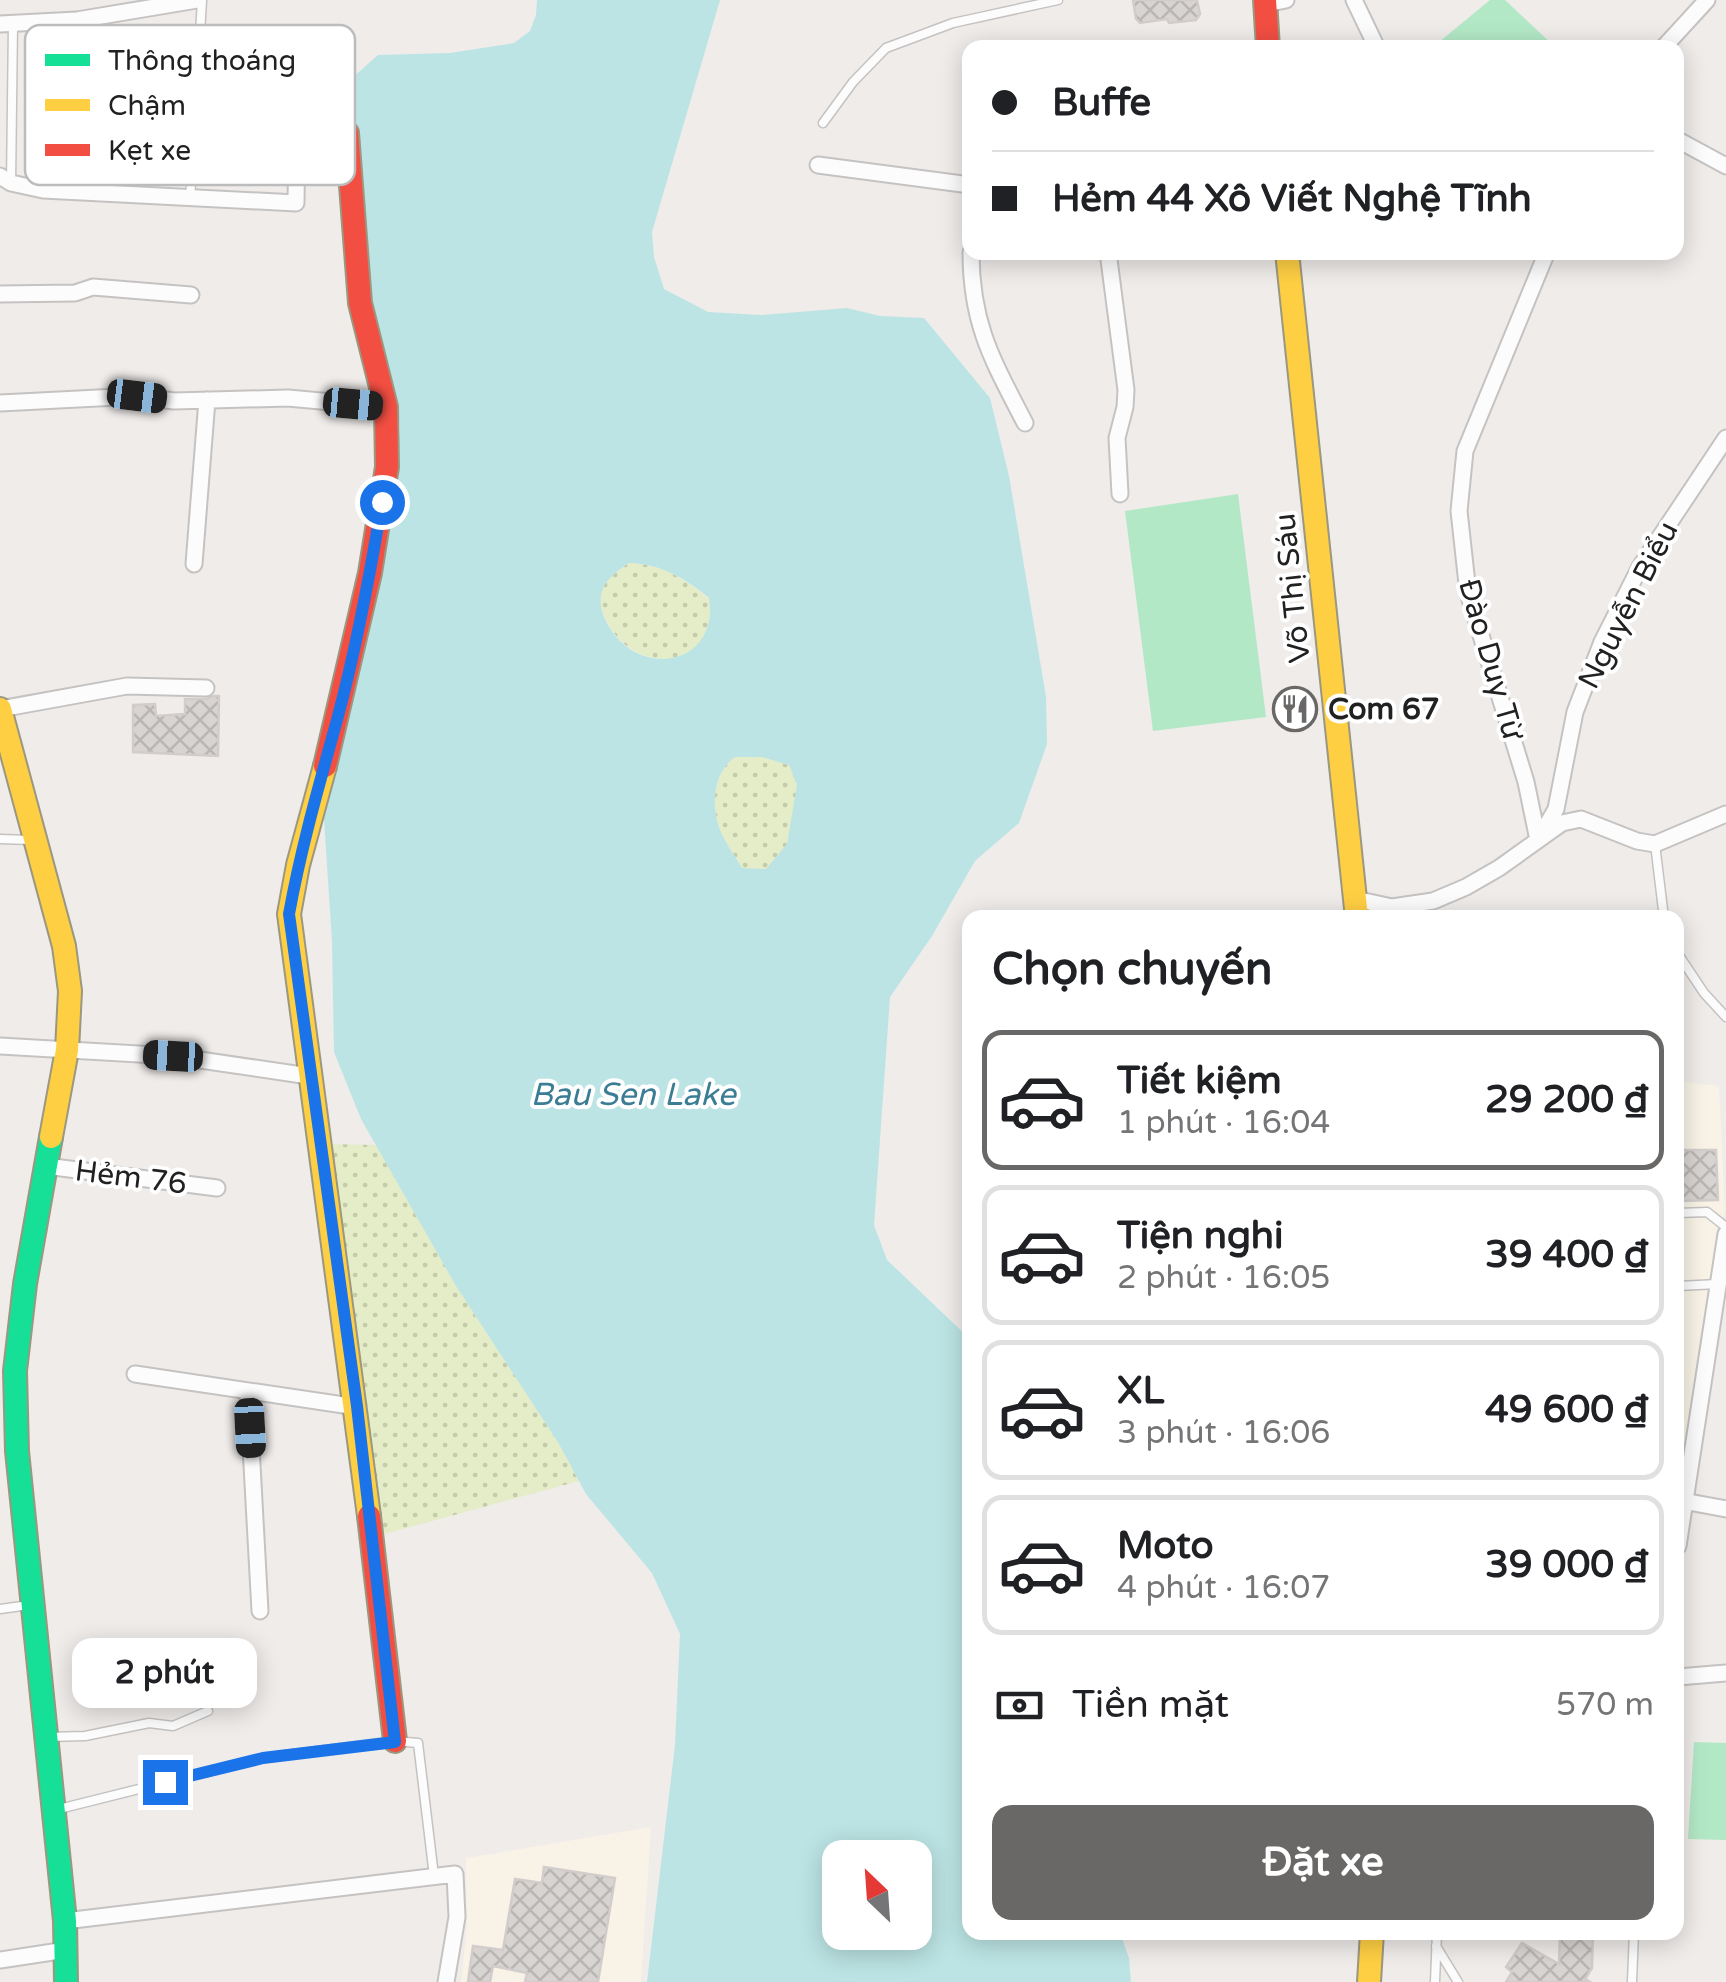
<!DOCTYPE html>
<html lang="vi">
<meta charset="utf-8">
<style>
:root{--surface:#fff;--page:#f6f6f6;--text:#202124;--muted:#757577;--line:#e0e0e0;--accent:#696867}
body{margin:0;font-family:"Varela Round",sans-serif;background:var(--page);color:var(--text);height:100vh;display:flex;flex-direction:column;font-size:38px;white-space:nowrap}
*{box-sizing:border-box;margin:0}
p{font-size:32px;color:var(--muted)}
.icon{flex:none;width:55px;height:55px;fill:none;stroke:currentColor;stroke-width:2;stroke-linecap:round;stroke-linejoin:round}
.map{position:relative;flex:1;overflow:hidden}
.details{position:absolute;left:962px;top:910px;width:722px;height:1030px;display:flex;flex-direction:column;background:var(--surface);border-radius:20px;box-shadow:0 5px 25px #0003}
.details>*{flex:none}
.top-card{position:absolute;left:962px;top:40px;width:722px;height:220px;border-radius:20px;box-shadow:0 5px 25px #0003;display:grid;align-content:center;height:220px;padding:0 30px;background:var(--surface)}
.needle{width:65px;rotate:335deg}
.fabs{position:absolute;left:822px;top:1840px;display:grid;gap:20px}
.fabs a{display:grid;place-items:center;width:110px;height:110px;border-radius:20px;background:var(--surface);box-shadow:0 5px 25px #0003;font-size:50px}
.end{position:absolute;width:45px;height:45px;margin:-22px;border:12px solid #1a73e8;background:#fff;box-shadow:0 0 0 5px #fff}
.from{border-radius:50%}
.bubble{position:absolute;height:70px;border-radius:20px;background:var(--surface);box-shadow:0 5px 25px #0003;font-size:32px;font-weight:700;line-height:70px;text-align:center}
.car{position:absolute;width:30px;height:60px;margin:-30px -15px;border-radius:12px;box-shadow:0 0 8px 2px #0007;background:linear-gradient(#222 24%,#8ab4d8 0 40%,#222 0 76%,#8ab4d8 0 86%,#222 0)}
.top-card b{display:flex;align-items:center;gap:35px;height:95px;font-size:38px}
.top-card b+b{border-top:2px solid var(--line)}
.top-card i{width:25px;height:25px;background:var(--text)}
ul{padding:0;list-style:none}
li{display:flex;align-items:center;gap:30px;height:140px;margin:0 20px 15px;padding:0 10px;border:5px solid var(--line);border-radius:20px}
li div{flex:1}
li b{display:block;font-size:38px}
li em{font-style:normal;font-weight:700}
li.on{border-color:var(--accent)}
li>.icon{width:90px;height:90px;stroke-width:1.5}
h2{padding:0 30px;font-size:45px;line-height:120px}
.pay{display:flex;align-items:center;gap:25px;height:110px;padding:0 30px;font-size:38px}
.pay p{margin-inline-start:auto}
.action{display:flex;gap:20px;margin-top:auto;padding:20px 30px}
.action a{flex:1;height:115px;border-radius:20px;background:var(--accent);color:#fff;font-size:40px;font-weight:700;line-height:115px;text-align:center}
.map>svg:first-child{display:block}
.education{fill:#f8f3e6}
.grass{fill:url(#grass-dots)}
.pitch{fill:#b3e8c6}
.water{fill:#bce4e4;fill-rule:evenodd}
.building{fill:url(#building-cross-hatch);stroke:#d2cdcb;stroke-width:2.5}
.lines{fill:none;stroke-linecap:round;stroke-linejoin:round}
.lane-casing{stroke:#c5c3c2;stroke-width:11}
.street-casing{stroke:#c5c3c2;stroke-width:19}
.fast-casing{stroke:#9b9780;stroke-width:26}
.slow-casing{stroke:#9b9780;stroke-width:26}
.jam-casing{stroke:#9b9780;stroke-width:26}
.lane{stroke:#fdfcfc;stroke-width:8}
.street{stroke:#fdfcfc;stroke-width:15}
.fast{stroke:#16e098;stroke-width:22}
.slow{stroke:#ffcf43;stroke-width:22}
.jam{stroke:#f24e42;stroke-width:22}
.route{stroke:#1a73e8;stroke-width:12}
.labels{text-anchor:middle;stroke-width:8;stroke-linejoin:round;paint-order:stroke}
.street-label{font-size:30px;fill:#212121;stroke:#fff}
.poi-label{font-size:30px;font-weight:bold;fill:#212121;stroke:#fff;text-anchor:start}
.water-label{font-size:32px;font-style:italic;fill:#3c7d96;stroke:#fff}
.key{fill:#fff;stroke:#bcbcbc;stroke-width:2.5}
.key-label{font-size:28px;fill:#212121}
</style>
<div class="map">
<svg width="1726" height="1982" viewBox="0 0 1726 1982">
<defs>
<pattern id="grass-dots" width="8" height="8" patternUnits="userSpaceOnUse" patternTransform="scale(2.5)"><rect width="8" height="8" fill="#e4edc7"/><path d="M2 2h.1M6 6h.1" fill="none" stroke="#c3cbab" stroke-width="1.8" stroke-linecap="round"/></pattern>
<pattern id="building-cross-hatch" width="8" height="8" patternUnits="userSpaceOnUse" patternTransform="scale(2.5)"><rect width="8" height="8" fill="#d8d4d2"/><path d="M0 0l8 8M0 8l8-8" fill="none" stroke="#b9b6b4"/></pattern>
</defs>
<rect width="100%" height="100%" fill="#efecea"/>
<path class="education" d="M1678,1081L1719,1086L1725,1210L1678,1485Z
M651,1827L641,1982H461L467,1927L466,1858Z"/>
<path class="grass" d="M629,563C661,564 685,578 709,599C719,668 634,681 605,618C592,592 607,577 629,563Z
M735,757H762L789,765L798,785L787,844L766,869L742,868C734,854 722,839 718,824C711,800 715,771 735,757Z
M325,1144L376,1145L456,1286L559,1444L579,1481L381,1535Z"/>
<path class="pitch" d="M1490,0H1505L1555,47H1433Z
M1238,494L1266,717L1153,731L1125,511Z
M1694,1742L1726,1743V1840L1688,1839Z"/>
<path class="water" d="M537,0H720L652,232L654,257L664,289L708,312L761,315L847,308L880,316L924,318L990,398L1009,476L1046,697L1047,744L1019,823L975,861L932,936L890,997L874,1225L887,1260L970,1339V1932L1120,1933L1129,1958L1131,1982H647L675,1745L680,1634L652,1573L586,1494L559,1444L456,1286L361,1119L334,1052L332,942L323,803L371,617L391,520L400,429L397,398L379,370L354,161L351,79L378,55L450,53L514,43L530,31L536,15ZM629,563C661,564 685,578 709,598C720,667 634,682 605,619C593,592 607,577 629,563ZM735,757H762L789,765L797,785L787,844L766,869L742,868C734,854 722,839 718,824C711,800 715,771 735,757ZM840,1858H915V1932H840Z"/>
<path class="building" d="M1133,0H1197L1200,14L1196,20L1169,23L1167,19L1140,23L1136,19Z
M214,696H219L218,756L133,752V705L155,704L156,716L185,714V699H206Z
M1678,1150H1716L1718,1200L1678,1201Z
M544,1867L615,1878L598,1982H525L527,1973L493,1966L490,1982H468L473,1946L503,1950L515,1879L542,1883Z
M1560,1932H1593L1592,1968L1585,1979L1590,1982H1506L1512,1972L1506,1967L1522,1943L1559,1964Z"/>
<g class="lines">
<defs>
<path id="lane" d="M823,123L853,82L886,48L953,23L1058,0
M11,183L13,24
M190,200L202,0
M0,839L31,840
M1655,844L1664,918
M1678,954L1704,993L1726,1017
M1678,1213L1707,1212L1726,1227
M1678,1286L1718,1284
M0,1609L29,1605
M48,1737L85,1736L149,1723L173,1726L208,1711
M59,1809L263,1758L395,1741L418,1743L434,1876
M1436,1946L1458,1982
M1435,1982L1437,1932
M1632,1982L1634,1932"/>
<path id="street" d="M1354,0L1377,48
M1265,4L1286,0
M0,24L77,20L197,0
M1663,48L1707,0
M1678,140L1726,166
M818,165L970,185
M0,176L11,183L43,190L296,203L298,60
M971,252C971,325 993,361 1025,423
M1108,252L1126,390L1125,407L1117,438L1120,494
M0,294L75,293L93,287L191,295
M0,403L137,396L174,401L288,398L386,407
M194,564L207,400
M0,709L127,686L206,688
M1538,840L1526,782L1468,593L1459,511L1465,451L1547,252
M1538,840L1556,809L1575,712L1602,642L1640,567L1726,438
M1355,899L1392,907L1433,901L1466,887L1499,868L1562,823L1581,819L1637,841L1655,844L1726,814
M0,1046L173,1056L309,1076
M46,1166L217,1188
M135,1374L357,1407
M248,1392L260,1611
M1683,1501L1726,1509
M1678,1546L1726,1234
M1678,1677L1726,1673
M65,1921L455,1874L457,1917L446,1982
M0,1960L66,1950"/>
<path id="fast" d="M51,1137L25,1284L15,1371L17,1451L65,1921L66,1982"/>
<path id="slow" d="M1287,252L1357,918
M0,709L64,946L70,991L67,1050L51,1137
M325,766L298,865L289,914L369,1516
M1369,1982L1372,1932"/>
<path id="jam" d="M1265,0L1268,48
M325,766L370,573L387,467L386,407L360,303L347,133
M369,1516L395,1741"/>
</defs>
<use href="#lane" class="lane-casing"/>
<use href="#street" class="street-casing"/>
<use href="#fast" class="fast-casing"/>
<use href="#slow" class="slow-casing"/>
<use href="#jam" class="jam-casing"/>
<use href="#lane" class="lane"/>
<use href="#street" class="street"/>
<use href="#fast" class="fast"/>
<use href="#slow" class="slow"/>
<use href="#jam" class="jam"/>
</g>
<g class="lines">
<path class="route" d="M165,1782L263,1758L395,1742L357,1406L289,914C301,848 319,785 337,720C356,649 370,575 382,502"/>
</g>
<defs>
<symbol id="restaurant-ring" viewBox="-11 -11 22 22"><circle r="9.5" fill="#fff" stroke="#696867" stroke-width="1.5"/><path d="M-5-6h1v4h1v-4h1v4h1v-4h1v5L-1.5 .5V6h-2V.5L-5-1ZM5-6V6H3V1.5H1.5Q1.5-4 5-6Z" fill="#696867"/></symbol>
</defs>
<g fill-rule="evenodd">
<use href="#restaurant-ring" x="1270" y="684" width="50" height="50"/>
</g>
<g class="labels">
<g class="street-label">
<text transform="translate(1292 588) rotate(-96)" y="10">Võ Thị Sáu</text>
<text transform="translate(1628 605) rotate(-63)" y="10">Nguyễn Biểu</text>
<text transform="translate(1491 659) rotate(74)" y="10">Đào Duy Từ</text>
<text transform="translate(131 1177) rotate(7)" y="10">Hẻm 76</text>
</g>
<g class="poi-label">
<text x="1328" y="719">Com 67</text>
</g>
<g class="water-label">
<text x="633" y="1105">Bau Sen Lake</text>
</g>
</g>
<rect x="25" y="25" width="330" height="160" rx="15" class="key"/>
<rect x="45" y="54" width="45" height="12" fill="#16e098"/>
<rect x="45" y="99" width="45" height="12" fill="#ffcf43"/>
<rect x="45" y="144" width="45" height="12" fill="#f24e42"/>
<g class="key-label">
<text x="108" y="70">Thông thoáng</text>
<text x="108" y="115">Chậm</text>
<text x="108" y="160">Kẹt xe</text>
</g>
</svg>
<div class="fabs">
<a><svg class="needle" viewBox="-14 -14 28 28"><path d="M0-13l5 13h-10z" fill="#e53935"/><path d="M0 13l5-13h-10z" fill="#757577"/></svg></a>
</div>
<i class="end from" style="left:382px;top:502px"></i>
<i class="end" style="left:165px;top:1782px"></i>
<div class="bubble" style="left:72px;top:1638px;width:185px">2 phút</div>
<i class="car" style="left:137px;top:396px;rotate:97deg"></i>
<i class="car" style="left:353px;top:404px;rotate:95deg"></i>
<i class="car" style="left:173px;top:1056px;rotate:273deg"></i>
<i class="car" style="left:250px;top:1428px;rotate:177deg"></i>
<div class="top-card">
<b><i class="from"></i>Buffe</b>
<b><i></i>Hẻm 44 Xô Viết Nghệ Tĩnh</b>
</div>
<section class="details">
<h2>Chọn chuyến</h2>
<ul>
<li class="on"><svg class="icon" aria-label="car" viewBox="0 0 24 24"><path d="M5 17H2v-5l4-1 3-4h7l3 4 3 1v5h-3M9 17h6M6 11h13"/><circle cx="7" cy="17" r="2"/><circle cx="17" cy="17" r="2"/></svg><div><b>Tiết kiệm</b><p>1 phút · 16:04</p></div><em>29 200 ₫</em></li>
<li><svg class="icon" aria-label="car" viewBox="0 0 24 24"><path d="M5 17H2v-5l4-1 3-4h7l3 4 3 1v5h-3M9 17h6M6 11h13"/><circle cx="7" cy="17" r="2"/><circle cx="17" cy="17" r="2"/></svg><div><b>Tiện nghi</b><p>2 phút · 16:05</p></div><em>39 400 ₫</em></li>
<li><svg class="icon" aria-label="car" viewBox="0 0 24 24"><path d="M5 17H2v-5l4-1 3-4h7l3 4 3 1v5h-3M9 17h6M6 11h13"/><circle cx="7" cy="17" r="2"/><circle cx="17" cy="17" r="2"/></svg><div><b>XL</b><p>3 phút · 16:06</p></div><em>49 600 ₫</em></li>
<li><svg class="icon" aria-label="car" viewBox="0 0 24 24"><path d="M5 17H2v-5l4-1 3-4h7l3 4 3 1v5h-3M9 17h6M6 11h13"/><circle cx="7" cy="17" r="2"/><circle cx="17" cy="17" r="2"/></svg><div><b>Moto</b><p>4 phút · 16:07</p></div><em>39 000 ₫</em></li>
</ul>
<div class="pay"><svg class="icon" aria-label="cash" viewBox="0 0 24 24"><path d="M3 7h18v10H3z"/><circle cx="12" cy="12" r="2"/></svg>Tiền mặt<p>570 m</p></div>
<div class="action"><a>Đặt xe</a></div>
</section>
</div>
